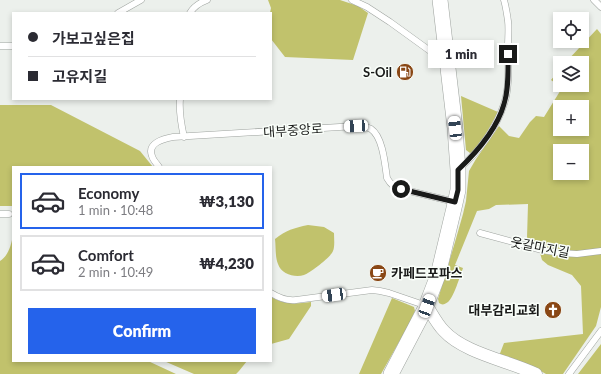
<!DOCTYPE html>
<meta charset="utf-8">
<style>
:root{--surface:#fff;--page:#f2f2f3;--text:#2b2b33;--muted:#7c7c81;--line:#e1e1e2;--accent:#2563eb}
body{margin:0;font-family:Lato,"Noto Sans KR",sans-serif;background:var(--page);color:var(--text);height:100vh;display:flex;flex-direction:column;font-size:15px;white-space:nowrap}
*{box-sizing:border-box;margin:0}
p{font-size:13px;color:var(--muted)}
.icon{flex:none;width:22px;height:22px;fill:none;stroke:currentColor;stroke-width:2;stroke-linecap:round;stroke-linejoin:round}
.map{position:relative;flex:1;overflow:hidden}
.panel{position:absolute;left:12px;top:166px;width:260px;height:196px;display:flex;flex-direction:column;background:var(--surface);border-radius:0px;box-shadow:0 2px 6px #0003}
.panel>*{flex:none}
.top-card{position:absolute;left:12px;top:12px;width:260px;height:88px;border-radius:0px;box-shadow:0 2px 6px #0003;display:grid;align-content:center;height:88px;padding:0 16px;background:var(--surface)}
.fabs{position:absolute;left:553px;top:12px;display:grid;gap:8px}
.fabs a{display:grid;place-items:center;width:36px;height:36px;border-radius:0px;background:var(--surface);box-shadow:0 2px 6px #0003;font-size:20px}
.end{position:absolute;width:18px;height:18px;margin:-9px;border:5px solid #191a19;background:#fff;box-shadow:0 0 0 2px #fff}
.from{border-radius:50%}
.bubble{position:absolute;height:28px;border-radius:0px;background:var(--surface);box-shadow:0 2px 6px #0003;font-size:13px;font-weight:800;line-height:28px;text-align:center}
.car{position:absolute;width:12px;height:24px;margin:-12px -6px;border-radius:5px;box-shadow:0 0 3px 1px #0007;background:linear-gradient(#fff 24%,#345 0 40%,#fff 0 76%,#345 0 86%,#fff 0)}
.top-card b{display:flex;align-items:center;gap:14px;height:38px;font-size:15px}
.top-card b+b{border-top:1px solid var(--line)}
.top-card i{width:10px;height:10px;background:var(--text)}
ul{padding:7px 0 0;list-style:none}
li{display:flex;align-items:center;gap:12px;height:56px;margin:0 8px 6px;padding:0 8px;border:2px solid var(--line);border-radius:0px}
li div{flex:1}
li b{display:block;font-size:15px}
li em{font-style:normal;font-weight:800}
li.on{border-color:var(--accent)}
li>.icon{width:36px;height:36px;stroke-width:1.5}
.button{display:flex;gap:8px;margin-top:auto;padding:8px 16px}
.button a{flex:1;height:46px;border-radius:0px;background:var(--accent);color:#fff;font-size:16px;font-weight:800;line-height:46px;text-align:center}
.map>svg:first-child{display:block}
.green{fill:#c1c26c;fill-rule:evenodd}
.lines{fill:none;stroke-linecap:round;stroke-linejoin:round}
.service-casing{stroke:#9ea39f;stroke-width:7}
.minor-casing{stroke:#9ea39f;stroke-width:13}
.tertiary-casing{stroke:#9ea39f;stroke-width:16}
.service{stroke:#fff;stroke-width:6}
.minor{stroke:#fff;stroke-width:12}
.tertiary{stroke:#fff;stroke-width:15}
.route{stroke:#191a19;stroke-width:5}
.labels{text-anchor:middle;stroke-width:3;stroke-linejoin:round;paint-order:stroke}
.poi-label{font-size:13px;font-weight:bold;fill:#191a19;stroke:#f9fef9;text-anchor:end}
.street-label{font-size:13px;fill:#191a19;stroke:#f9fef9}
</style>
<div class="map">
<svg width="601" height="374" viewBox="0 0 601 374">
<rect width="100%" height="100%" fill="#ecf0ec"/>
<path class="green" d="M268,0H340L358,6L368,13L353,60L285,57L271,39V13H270L271,8Z
M597,29L601,34V248L581,251H560L540,247L527,238L528,204L496,205L489,209L477,211L455,265L463,268C460,276 454,297 448,302C444,305 442,305 439,303L438,299L455,242L463,214L466,201L469,171L476,159L499,126L509,136L519,138L530,122L536,116L544,117L562,88L551,80L560,69V85H582V63H565ZM560,107H582V129H560ZM560,151H582V173H560Z
M461,96L498,112L487,132L473,152L470,153L466,150Z
M0,105H51L140,151L153,167H13V206H0Z
M308,225L324,227L334,233C334,239 335,246 333,251C331,257 310,273 304,275C295,278 281,274 278,264C275,257 276,247 275,239C286,230 294,228 308,225Z
M13,235V361H148L176,374H0V261C9,255 11,245 13,235Z
M540,253L563,257L580,256L601,254V307L596,326L563,374H546L539,370L499,356L504,343L583,334L581,286L572,275L548,265L542,260Z
M271,297C286,305 295,304 311,302V306L289,339L271,344Z
M392,298L414,307L415,311L408,326L381,374H359Z
M601,344V374H578Z
M164,361H247L239,371L236,374H194Z"/>
<g class="lines">
<defs>
<path id="service" d="M352,0L367,7L390,22L444,61
M594,0L601,7
M118,13L141,0
M190,13C194,6 199,3 207,0
M0,46H13
M180,99C179,112 181,124 184,137
M159,167C157,164 153,160 152,156C147,143 163,139 173,137L356,126C361,126 367,127 371,129C383,137 385,165 387,178C391,185 394,187 401,189L455,202
M459,169C478,152 496,129 504,104C510,86 508,65 508,46C508,38 509,29 508,21C507,14 506,7 504,0
M0,214H9
M480,233L542,250L561,253L577,254L601,251
M271,293C279,298 287,301 296,300L372,290L380,291L389,293L427,306
M569,374L601,331"/>
<path id="minor" d="M427,306C432,314 437,324 444,331C464,353 509,361 536,374"/>
<path id="tertiary" d="M391,374L425,309L438,275L454,208L458,190V170L455,128L440,0"/>
</defs>
<use href="#service" class="service-casing"/>
<use href="#minor" class="minor-casing"/>
<use href="#tertiary" class="tertiary-casing"/>
<use href="#service" class="service"/>
<use href="#minor" class="minor"/>
<use href="#tertiary" class="tertiary"/>
</g>
<g class="lines">
<path class="route" d="M401,189L455,202L458,190V170C477,152 497,129 504,104C509,88 508,70 508,54"/>
</g>
<defs>
<symbol id="fuel-disc" viewBox="-11 -11 22 22"><circle r="9.5" fill="#894715" stroke="#f9fef9"/><path d="M-5.5-6h7V0h2V4h1.3V-2.5L3-4.5l.8-.8L6-3V5H2.5V1h-1V6h-7ZM-4.2-4.7v3.2H.2V-4.7Z" fill="#fff"/></symbol>
<symbol id="cafe-disc" viewBox="-11 -11 22 22"><circle r="9.5" fill="#894715" stroke="#f9fef9"/><path d="M-5.5-4.5H6V0H3Q3 3.5 0 3.5H-2.5Q-5.5 3.5-5.5 0ZM3-3.2v2h1.7v-2ZM-6 4.5H4V6H-6Z" fill="#fff"/></symbol>
<symbol id="church-disc" viewBox="-11 -11 22 22"><circle r="9.5" fill="#894715" stroke="#f9fef9"/><path d="M-1.2-6h2.4v3.5h3.3v2.4h-3.3V6h-2.4V-.1h-3.3v-2.4h3.3Z" fill="#fff"/></symbol>
</defs>
<g fill-rule="evenodd">
<use href="#fuel-disc" x="395" y="62" width="20" height="20"/>
<use href="#cafe-disc" x="368" y="263" width="20" height="20"/>
<use href="#church-disc" x="543" y="300" width="20" height="20"/>
</g>
<g class="labels">
<g class="poi-label">
<text x="392" y="77">S-Oil</text>
<text x="391" y="278" text-anchor="start">카페드포파스</text>
<text x="540" y="315">대부감리교회</text>
</g>
<g class="street-label">
<text transform="translate(293 130) rotate(-4)" y="5">대부중앙로</text>
<text transform="translate(540 247) rotate(11)" y="5">웃갈마지길</text>
</g>
</g>
</svg>
<div class="fabs">
<a><svg class="icon" aria-label="locate" viewBox="0 0 24 24"><circle cx="12" cy="12" r="6"/><path d="M12 2v4M12 18v4M2 12h4M18 12h4"/></svg></a>
<a><svg class="icon" aria-label="layers" viewBox="0 0 24 24"><path d="M12 4l9 5-9 5-9-5zM3 14l9 5 9-5"/></svg></a>
<a>+</a>
<a>−</a>
</div>
<i class="end from" style="left:401px;top:189px"></i>
<i class="end" style="left:508px;top:54px"></i>
<div class="bubble" style="left:428px;top:40px;width:66px">1 min</div>
<i class="car" style="left:356px;top:126px;rotate:267deg"></i>
<i class="car" style="left:455px;top:128px;rotate:353deg"></i>
<i class="car" style="left:334px;top:295px;rotate:262deg"></i>
<i class="car" style="left:427px;top:306px;rotate:20deg"></i>
<div class="top-card">
<b><i class="from"></i>가보고싶은집</b>
<b><i></i>고유지길</b>
</div>
<section class="panel">
<ul>
<li class="on"><svg class="icon" aria-label="car" viewBox="0 0 24 24"><path d="M5 17H2v-5l4-1 3-4h7l3 4 3 1v5h-3M9 17h6M6 11h13"/><circle cx="7" cy="17" r="2"/><circle cx="17" cy="17" r="2"/></svg><div><b>Economy</b><p>1 min · 10:48</p></div><em>₩3,130</em></li>
<li><svg class="icon" aria-label="car" viewBox="0 0 24 24"><path d="M5 17H2v-5l4-1 3-4h7l3 4 3 1v5h-3M9 17h6M6 11h13"/><circle cx="7" cy="17" r="2"/><circle cx="17" cy="17" r="2"/></svg><div><b>Comfort</b><p>2 min · 10:49</p></div><em>₩4,230</em></li>
</ul>
<div class="button"><a>Confirm</a></div>
</section>
</div>
